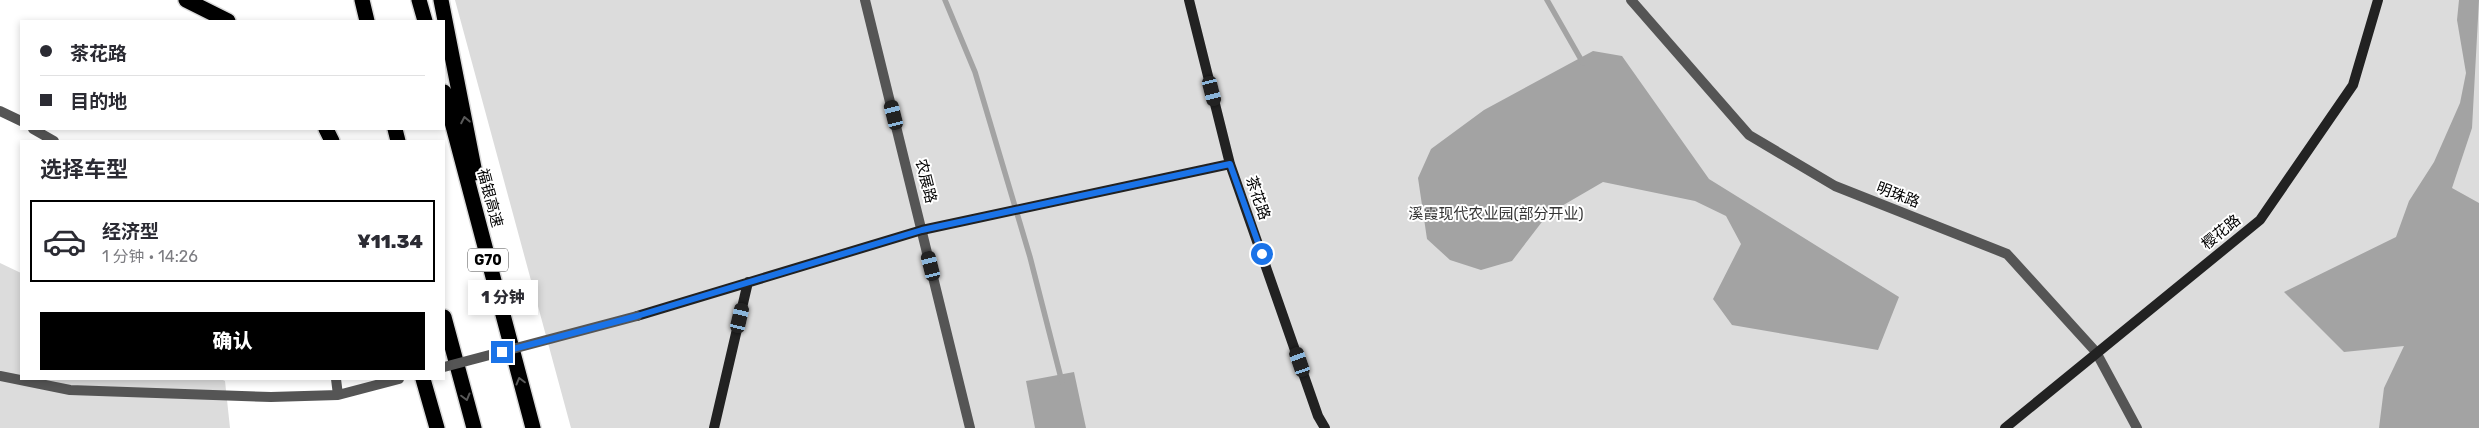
<!DOCTYPE html>
<html lang="zh">
<meta charset="utf-8">
<style>
:root{--surface:#fff;--page:#f2f2f3;--text:#2b2b33;--muted:#7c7c81;--line:#e1e1e2;--accent:#000}
body{margin:0;font-family:Rubik,"Noto Sans SC",sans-serif;background:var(--page);color:var(--text);height:100vh;display:flex;flex-direction:column;font-size:19px;white-space:nowrap}
*{box-sizing:border-box;margin:0}
p{font-size:16px;color:var(--muted)}
.icon{flex:none;width:28px;height:28px;fill:none;stroke:currentColor;stroke-width:2;stroke-linecap:round;stroke-linejoin:round}
.map{position:relative;flex:1;overflow:hidden}
.panel{position:absolute;left:20px;top:140px;width:425px;height:240px;display:flex;flex-direction:column;background:var(--surface);border-radius:0px;box-shadow:0 2px 8px #0003}
.panel>*{flex:none}
.banner{position:absolute;left:20px;top:20px;width:425px;height:110px;border-radius:0px;box-shadow:0 2px 8px #0003;display:grid;align-content:center;height:110px;padding:0 20px;background:var(--surface)}
.end{position:absolute;width:22px;height:22px;margin:-11px;border:6px solid #1a73e8;background:#fff;box-shadow:0 0 0 2px #fff}
.from{border-radius:50%}
.bubble{position:absolute;height:35px;border-radius:0px;background:var(--surface);box-shadow:0 2px 8px #0003;font-size:16px;font-weight:800;line-height:35px;text-align:center}
.car{position:absolute;width:15px;height:30px;margin:-15px -8px;border-radius:6px;box-shadow:0 0 4px 1px #0007;background:linear-gradient(#222 24%,#8ab4d8 0 40%,#222 0 76%,#8ab4d8 0 86%,#222 0)}
.banner b{display:flex;align-items:center;gap:18px;height:48px;font-size:19px}
.banner b+b{border-top:1px solid var(--line)}
.banner i{width:12px;height:12px;background:var(--text)}
ul{padding:0;list-style:none}
li{display:flex;align-items:center;gap:15px;height:82px;margin:0 10px 8px;padding:0 10px;border:2px solid transparent;border-radius:0px}
li div{flex:1}
li b{display:block;font-size:19px}
li em{font-style:normal;font-weight:800}
li.current{border-color:var(--accent)}
li>.icon{width:45px;height:45px;stroke-width:1.5}
h2{padding:0 20px;font-size:22px;line-height:60px}
.cta{display:flex;gap:10px;margin-top:auto;padding:10px 20px}
.cta a{flex:1;height:58px;border-radius:0px;background:var(--accent);color:#fff;font-size:20px;font-weight:800;line-height:58px;text-align:center}
.map>svg:first-child{display:block}
.green{fill:#dcdcdc}
.water{fill:#a3a3a3}
.lines{fill:none;stroke-linecap:round;stroke-linejoin:round}
.stream{stroke:#a3a3a3;stroke-width:5.5}
.highway-casing{stroke:#dbdbdb;stroke-width:18}
.street{stroke:#555;stroke-width:10}
.secondary{stroke:#222;stroke-width:10}
.highway{stroke:#000;stroke-width:15}
.street-bridge{stroke:#555;stroke-width:10}
.oneway{stroke:#595959}
.route{stroke:#1a73e8;stroke-width:6}
.labels{text-anchor:middle;stroke-width:4;stroke-linejoin:round;paint-order:stroke}
.shield{fill:#fff;stroke:#4c4c4c;stroke-width:1}
.shield-label{font-size:14px;font-weight:bold;fill:#000}
.street-label{font-size:15px;fill:#000;stroke:#fff}
.park-label{font-size:15px;fill:#333;stroke:#fff}
</style>
<div class="map">
<svg width="2479" height="428" viewBox="0 0 2479 428">
<rect width="100%" height="100%" fill="#fff"/>
<path class="green" d="M455,0H2479V428H571Z
M0,263L21,273V379H221L225,381L230,428H0Z"/>
<path class="water" d="M2459,0H2479L2472,128L2452,188L2479,203V428H2379L2384,388L2404,346L2344,352L2284,292L2396,237L2409,201L2434,162L2460,103L2466,73L2457,20Z
M1593,51L1622,56L1709,179L1899,297L1878,350L1732,325L1713,299L1741,244L1726,216L1695,201L1603,182L1548,214L1512,261L1481,270L1450,260L1427,239L1418,178L1431,149L1484,110Z
M1074,372L1086,428H1035L1026,381Z"/>
<g class="lines">
<path class="stream" d="M945,0L975,72L1030,257L1062,382
M1547,0L1583,63"/>
<defs>
<path id="highway" d="M186,0L228,21
M362,0L367,21
M419,0L425,21
M441,0L475,173
M444,92L533,428
M326,129L332,141
M395,129L398,141
M444,317L474,428
M423,379L437,428"/>
</defs>
<use href="#highway" class="highway-casing"/>
<path class="street" d="M865,0L970,428
M1631,0L1749,135L1835,186L2007,254L2096,352L2137,428
M0,111L21,121
M33,129L54,141
M0,376L70,390L271,397L338,395L399,379
M336,379L338,395"/>
<path class="secondary" d="M1189,0L1230,164L1318,416L1325,428
M637,316L922,230L1230,164
M714,428L748,282
M2005,428L2260,220L2353,85L2378,0"/>
<use href="#highway" class="highway"/>
<path class="street-bridge" d="M444,367L637,316"/>
</g>
<defs><path id="oneway-chevron" d="M-2-3.5L2.5 0L-2 3.5" fill="none" stroke-width="1.6" stroke-linecap="round" stroke-linejoin="round" transform="scale(1.25)"/></defs>
<g class="oneway">
<use href="#oneway-chevron" transform="translate(465 120) rotate(-101)"/>
<use href="#oneway-chevron" transform="translate(520 381) rotate(-105)"/>
<use href="#oneway-chevron" transform="translate(466 397) rotate(75)"/>
</g>
<g class="lines">
<path class="route" d="M502,352L637,316L922,230L1230,164L1262,254"/>
</g>
<g class="labels">
<rect class="shield" x="468" y="248.5" width="40" height="23" rx="4"/>
<g class="shield-label">
<text x="488" y="265">G70</text>
</g>
<g class="street-label">
<text transform="translate(926 181) rotate(76)" y="5">农展路</text>
<text transform="translate(1898 195) rotate(21)" y="5">明珠路</text>
<text transform="translate(490 198) rotate(75)" y="5">福银高速</text>
<text transform="translate(1258 198) rotate(71)" y="5">茶花路</text>
<text transform="translate(2221 232) rotate(-39)" y="5">樱花路</text>
</g>
<g class="park-label">
<text x="1496" y="219">溪霞现代农业园(部分开业)</text>
</g>
</g>
</svg>
<i class="end from" style="left:1262px;top:254px"></i>
<i class="end" style="left:502px;top:352px"></i>
<div class="bubble" style="left:468px;top:280px;width:70px">1 分钟</div>
<i class="car" style="left:1212px;top:91px;rotate:166deg"></i>
<i class="car" style="left:894px;top:115px;rotate:346deg"></i>
<i class="car" style="left:931px;top:266px;rotate:346deg"></i>
<i class="car" style="left:740px;top:318px;rotate:13deg"></i>
<i class="car" style="left:1300px;top:362px;rotate:341deg"></i>
<div class="banner">
<b><i class="from"></i>茶花路</b>
<b><i></i>目的地</b>
</div>
<section class="panel">
<h2>选择车型</h2>
<ul>
<li class="current"><svg class="icon" aria-label="car" viewBox="0 0 24 24"><path d="M5 17H2v-5l4-1 3-4h7l3 4 3 1v5h-3M9 17h6M6 11h13"/><circle cx="7" cy="17" r="2"/><circle cx="17" cy="17" r="2"/></svg><div><b>经济型</b><p>1 分钟 · 14:26</p></div><em>¥11.34</em></li>
</ul>
<div class="cta"><a>确认</a></div>
</section>
</div>
